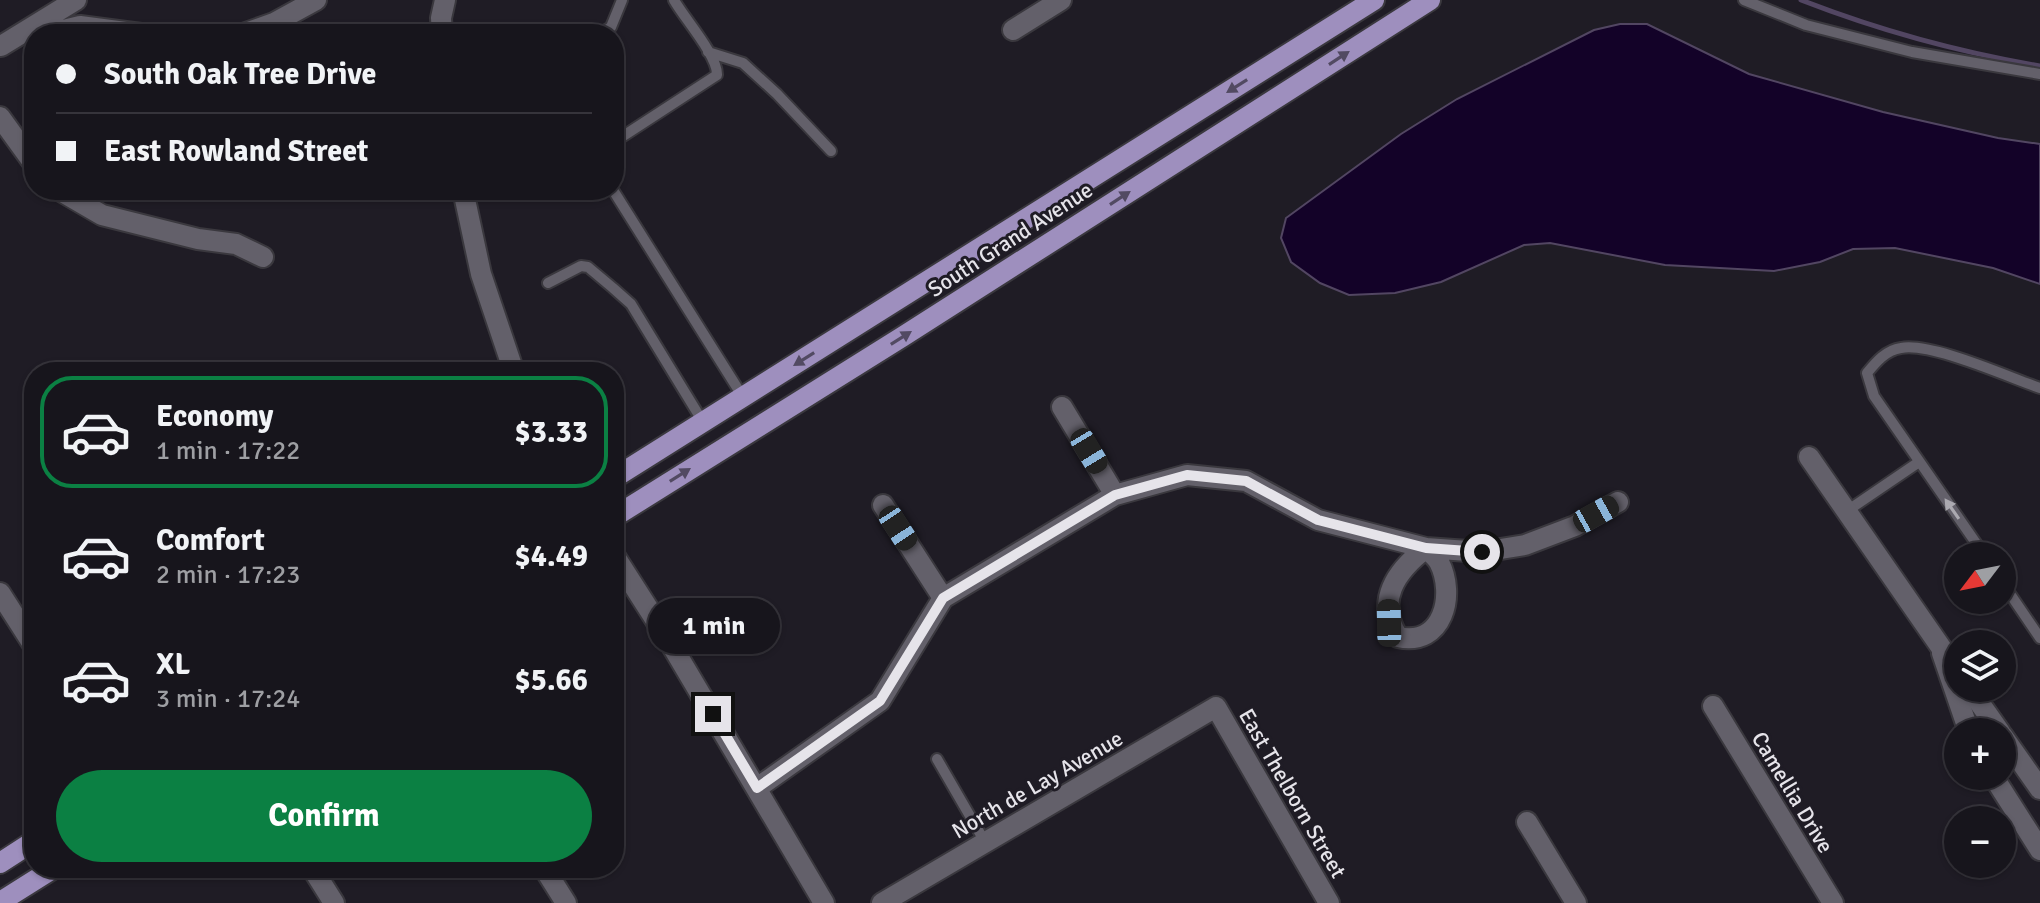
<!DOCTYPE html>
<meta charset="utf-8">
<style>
:root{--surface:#17151c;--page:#201e25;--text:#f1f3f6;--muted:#9e9fa3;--line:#36343b;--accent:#0b8043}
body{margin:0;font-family:Signika,sans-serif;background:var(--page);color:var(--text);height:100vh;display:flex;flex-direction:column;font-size:30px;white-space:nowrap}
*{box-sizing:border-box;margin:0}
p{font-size:26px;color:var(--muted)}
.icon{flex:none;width:44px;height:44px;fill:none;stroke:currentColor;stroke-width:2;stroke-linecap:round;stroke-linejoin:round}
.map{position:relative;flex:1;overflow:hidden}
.sheet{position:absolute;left:24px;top:362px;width:600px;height:516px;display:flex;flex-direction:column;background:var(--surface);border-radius:32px;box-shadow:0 2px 6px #0004,0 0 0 2px var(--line)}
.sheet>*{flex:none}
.banner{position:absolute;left:24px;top:24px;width:600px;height:176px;border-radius:32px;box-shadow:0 2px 6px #0004,0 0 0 2px var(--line);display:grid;align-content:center;height:176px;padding:0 32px;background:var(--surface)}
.needle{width:52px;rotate:238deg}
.buttons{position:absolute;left:1944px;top:542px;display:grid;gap:16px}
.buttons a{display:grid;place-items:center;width:72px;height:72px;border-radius:50%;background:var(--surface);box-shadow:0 2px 6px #0004,0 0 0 2px var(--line);font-size:40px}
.end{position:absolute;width:36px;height:36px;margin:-18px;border:10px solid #e6e4ea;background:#111;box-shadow:0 0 0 4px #111}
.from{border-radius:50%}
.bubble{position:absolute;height:56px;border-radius:28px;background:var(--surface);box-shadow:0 2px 6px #0004,0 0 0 2px var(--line);font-size:26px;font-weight:800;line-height:56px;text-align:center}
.car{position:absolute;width:24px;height:48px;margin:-24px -12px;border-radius:10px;box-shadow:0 0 6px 2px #0007;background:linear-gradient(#222 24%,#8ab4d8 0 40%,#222 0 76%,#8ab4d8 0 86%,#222 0)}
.banner b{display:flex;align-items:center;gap:28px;height:76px;font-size:30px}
.banner b+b{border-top:2px solid var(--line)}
.banner i{width:20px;height:20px;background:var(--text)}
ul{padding:14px 0 0;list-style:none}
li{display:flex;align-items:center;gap:24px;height:112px;margin:0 16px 12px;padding:0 16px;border:4px solid transparent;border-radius:32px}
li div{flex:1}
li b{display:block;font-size:30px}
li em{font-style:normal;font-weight:800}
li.on{border-color:var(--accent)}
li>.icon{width:72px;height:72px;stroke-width:1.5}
.button{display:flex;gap:16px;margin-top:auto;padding:16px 32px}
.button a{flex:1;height:92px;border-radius:48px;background:var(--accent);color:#fff;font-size:32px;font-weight:800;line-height:92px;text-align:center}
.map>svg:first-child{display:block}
.water{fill:#130228;stroke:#524662;stroke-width:2}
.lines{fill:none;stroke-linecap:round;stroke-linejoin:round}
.stream{stroke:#524662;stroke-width:5}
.service-casing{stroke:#3a383e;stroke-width:14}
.minor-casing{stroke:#3a383e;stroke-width:24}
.tertiary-casing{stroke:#3a383e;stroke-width:24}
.secondary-casing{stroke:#3a383e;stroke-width:24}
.primary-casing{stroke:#3a383e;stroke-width:24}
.service{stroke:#63606a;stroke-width:10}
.minor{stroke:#63606a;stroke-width:20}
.tertiary{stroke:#63606a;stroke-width:20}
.secondary{stroke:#63606a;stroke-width:20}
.primary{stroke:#9e8fbe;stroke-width:20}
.oneway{fill:#524a62}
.oneway2{fill:#aba9b0}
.route{stroke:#e6e4ea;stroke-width:10}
.labels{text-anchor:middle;stroke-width:6;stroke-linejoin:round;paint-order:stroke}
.street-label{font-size:22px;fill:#e6e4ea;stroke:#1f1c25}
</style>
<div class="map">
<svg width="2040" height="903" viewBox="0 0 2040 903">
<rect width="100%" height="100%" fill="#1f1c25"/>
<path class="water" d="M1620,24H1647L1749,74L1883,112L1998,138L2040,144V284L1993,268L1895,248L1853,249L1820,262L1774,271L1665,265L1550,243L1524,245L1441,282L1395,293L1349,295L1320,283L1291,262L1281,238L1286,218L1401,134L1457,99L1594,30Z"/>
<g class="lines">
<path class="stream" d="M1801,0C1878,30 1958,52 2040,66"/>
<defs>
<path id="service" d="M1744,0L1806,25L1912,52L2040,74
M600,34L611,27L622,0
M708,52L743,63L777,94L831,151
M614,142L717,75C718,56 684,18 674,0
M613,190L743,397
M548,283L581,266L588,267L613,288L631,304L703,422
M1847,511L1919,462
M1985,556L1874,396L1867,373C1876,362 1886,350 1901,348C1931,342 2008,377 2040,388
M2002,582L2040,638
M937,759L985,842"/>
<path id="minor" d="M1013,30L1061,0
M47,34L80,26L141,34
M243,34L274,23L316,0
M1,46L76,0
M0,117L34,164
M59,190L102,215L198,239L236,244L263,257
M1062,407L1115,495
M883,505L943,598
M1426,548C1430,552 1436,557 1439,562C1456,595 1443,647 1398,637C1375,601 1396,571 1426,548Z
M0,593L34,646
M1942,653L1969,732
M1713,706L1833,903
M1993,776L2040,850
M757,788L880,701L943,598L1115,495L1187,475L1246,481L1318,520L1426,548L1482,552L1525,545L1575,526L1618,502
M1527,822L1576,903
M312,868L334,903
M544,868L566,903
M882,903L1216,707L1329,903"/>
<path id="tertiary" d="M442,34L441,18L445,0
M463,190L481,274L514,372
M1809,457L1958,672
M1969,688L2000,732
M2002,735L2040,789"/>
<path id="secondary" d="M614,555L669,641L824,903"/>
<path id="primary" d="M614,478L1374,0
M614,517L902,337L1430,0
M0,863L34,841
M0,902L54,868"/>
</defs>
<use href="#service" class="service-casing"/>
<use href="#minor" class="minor-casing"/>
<use href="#tertiary" class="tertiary-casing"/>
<use href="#secondary" class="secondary-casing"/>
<use href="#primary" class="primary-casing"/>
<use href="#service" class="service"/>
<use href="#minor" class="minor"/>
<use href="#tertiary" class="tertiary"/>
<use href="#secondary" class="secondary"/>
<use href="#primary" class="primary"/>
</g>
<defs><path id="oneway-solid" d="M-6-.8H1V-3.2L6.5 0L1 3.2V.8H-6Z" transform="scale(2)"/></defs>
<g class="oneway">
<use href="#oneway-solid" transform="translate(1339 58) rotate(-33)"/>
<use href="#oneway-solid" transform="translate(1237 86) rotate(148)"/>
<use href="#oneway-solid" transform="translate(1120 198) rotate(-33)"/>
<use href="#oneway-solid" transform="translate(901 338) rotate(-32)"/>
<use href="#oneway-solid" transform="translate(804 359) rotate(148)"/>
<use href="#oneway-solid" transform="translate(680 475) rotate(-32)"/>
</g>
<use class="oneway2" href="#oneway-solid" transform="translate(1952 509) rotate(-125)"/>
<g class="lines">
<path class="route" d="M713,714L757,788L880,701L943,598L1115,495L1187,475L1246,481L1318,520L1426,548L1482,552"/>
</g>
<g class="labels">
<g class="street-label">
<text transform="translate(1010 239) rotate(-33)" y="8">South Grand Avenue</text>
<text transform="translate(1037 784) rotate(-30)" y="8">North de Lay Avenue</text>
<text transform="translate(1793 792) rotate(59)" y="8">Camellia Drive</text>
<text transform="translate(1293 793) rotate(60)" y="8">East Thelborn Street</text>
</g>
</g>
</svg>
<div class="buttons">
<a><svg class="needle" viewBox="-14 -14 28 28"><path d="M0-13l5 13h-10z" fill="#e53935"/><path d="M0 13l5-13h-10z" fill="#9e9fa3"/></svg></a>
<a><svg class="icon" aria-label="layers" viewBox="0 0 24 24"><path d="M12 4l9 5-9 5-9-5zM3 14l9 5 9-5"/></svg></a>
<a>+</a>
<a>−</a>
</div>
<i class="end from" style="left:1482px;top:552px"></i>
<i class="end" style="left:713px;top:714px"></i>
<div class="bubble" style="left:648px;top:598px;width:132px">1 min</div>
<i class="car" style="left:1089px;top:451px;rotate:149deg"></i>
<i class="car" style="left:1596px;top:514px;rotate:61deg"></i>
<i class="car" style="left:898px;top:528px;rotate:147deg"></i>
<i class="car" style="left:1389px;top:623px;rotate:359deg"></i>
<div class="banner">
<b><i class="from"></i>South Oak Tree Drive</b>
<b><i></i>East Rowland Street</b>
</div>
<section class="sheet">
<ul>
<li class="on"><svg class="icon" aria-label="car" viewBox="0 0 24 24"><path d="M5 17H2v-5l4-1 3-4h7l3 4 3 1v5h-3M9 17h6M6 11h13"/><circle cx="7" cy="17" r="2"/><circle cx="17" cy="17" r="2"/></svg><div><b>Economy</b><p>1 min · 17:22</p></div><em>$3.33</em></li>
<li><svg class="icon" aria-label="car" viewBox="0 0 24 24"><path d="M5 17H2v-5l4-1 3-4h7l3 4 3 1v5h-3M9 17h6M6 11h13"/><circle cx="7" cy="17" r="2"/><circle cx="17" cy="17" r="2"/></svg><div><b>Comfort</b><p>2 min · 17:23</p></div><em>$4.49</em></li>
<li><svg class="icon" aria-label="car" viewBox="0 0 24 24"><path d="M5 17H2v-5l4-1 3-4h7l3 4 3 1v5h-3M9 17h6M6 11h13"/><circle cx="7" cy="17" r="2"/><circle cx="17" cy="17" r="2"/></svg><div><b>XL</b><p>3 min · 17:24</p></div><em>$5.66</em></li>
</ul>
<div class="button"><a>Confirm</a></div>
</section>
</div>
